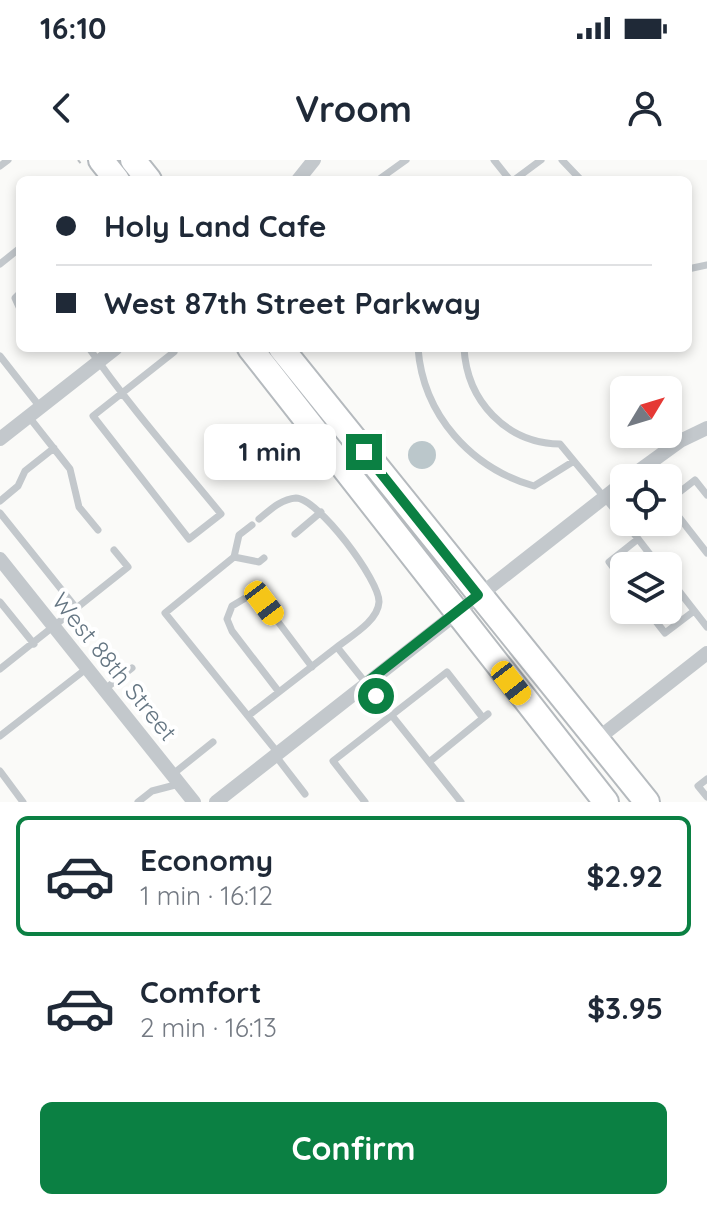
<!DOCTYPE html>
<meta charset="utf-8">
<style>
:root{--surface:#fff;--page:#f2f2f3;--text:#1f2937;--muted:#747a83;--line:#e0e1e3;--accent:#0b8043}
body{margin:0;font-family:Quicksand,sans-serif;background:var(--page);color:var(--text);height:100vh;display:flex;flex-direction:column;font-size:30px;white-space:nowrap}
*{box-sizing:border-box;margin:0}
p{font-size:26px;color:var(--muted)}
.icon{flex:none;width:44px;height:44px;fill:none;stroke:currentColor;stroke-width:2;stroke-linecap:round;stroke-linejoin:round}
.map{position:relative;height:642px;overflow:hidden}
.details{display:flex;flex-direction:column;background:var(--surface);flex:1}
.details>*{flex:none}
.hud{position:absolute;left:16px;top:16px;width:676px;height:176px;border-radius:12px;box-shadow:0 4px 12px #0003;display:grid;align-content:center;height:176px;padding:0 40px;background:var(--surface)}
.needle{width:52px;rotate:52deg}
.controls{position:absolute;left:610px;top:216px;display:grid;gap:16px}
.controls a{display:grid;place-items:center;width:72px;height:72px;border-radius:12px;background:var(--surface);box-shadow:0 4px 12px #0003;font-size:40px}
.end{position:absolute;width:36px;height:36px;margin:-18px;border:10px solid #0b8043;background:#fff;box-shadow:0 0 0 4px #fff}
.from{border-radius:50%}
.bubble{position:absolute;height:56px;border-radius:12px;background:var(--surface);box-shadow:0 4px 12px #0003;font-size:26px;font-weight:700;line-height:56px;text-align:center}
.car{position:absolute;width:24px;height:48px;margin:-24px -12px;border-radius:10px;box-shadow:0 0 6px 2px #0007;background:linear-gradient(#f5c518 24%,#345 0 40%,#f5c518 0 76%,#345 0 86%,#f5c518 0)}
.hud b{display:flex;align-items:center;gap:28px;height:76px;font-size:30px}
.hud b+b{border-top:2px solid var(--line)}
.hud i{width:20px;height:20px;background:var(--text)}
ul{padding:14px 0 0;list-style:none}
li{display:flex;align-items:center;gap:24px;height:120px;margin:0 16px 12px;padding:0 24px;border:4px solid transparent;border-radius:12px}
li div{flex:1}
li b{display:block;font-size:30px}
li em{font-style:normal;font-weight:700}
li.selected{border-color:var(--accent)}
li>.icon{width:72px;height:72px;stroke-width:1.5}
.primary-button{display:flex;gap:16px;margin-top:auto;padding:16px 40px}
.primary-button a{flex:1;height:92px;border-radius:12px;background:var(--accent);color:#fff;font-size:32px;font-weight:700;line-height:92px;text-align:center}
.status{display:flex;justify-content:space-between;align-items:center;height:56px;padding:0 40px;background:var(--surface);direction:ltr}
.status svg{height:22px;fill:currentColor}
header{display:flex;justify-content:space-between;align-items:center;height:104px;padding:0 40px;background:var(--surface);font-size:36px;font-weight:700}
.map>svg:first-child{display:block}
.water{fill:#bbc7cb}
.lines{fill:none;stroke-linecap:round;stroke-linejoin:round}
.primary-casing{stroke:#b5babe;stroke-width:28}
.path{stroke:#bbbfc2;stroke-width:2;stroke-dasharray:4 4;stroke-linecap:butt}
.service{stroke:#c3c8cc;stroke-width:7}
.minor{stroke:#c3c8cc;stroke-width:14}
.primary{stroke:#fff;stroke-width:24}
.route{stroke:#0b8043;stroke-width:10}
.labels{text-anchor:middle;stroke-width:8;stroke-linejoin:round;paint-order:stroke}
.street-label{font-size:24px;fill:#657683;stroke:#fff}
</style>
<div class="status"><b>16:10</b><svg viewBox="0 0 49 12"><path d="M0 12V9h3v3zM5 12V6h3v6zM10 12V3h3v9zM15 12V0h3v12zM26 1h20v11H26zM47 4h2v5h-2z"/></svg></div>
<header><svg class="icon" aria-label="back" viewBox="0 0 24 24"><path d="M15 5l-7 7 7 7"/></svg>Vroom<svg class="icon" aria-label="person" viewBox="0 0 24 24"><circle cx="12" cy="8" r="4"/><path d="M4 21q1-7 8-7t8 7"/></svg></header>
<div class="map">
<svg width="707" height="642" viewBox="0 0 707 642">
<rect width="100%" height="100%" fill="#fafaf8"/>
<path class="water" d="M408 295a14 14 0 1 1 28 0a14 14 0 1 1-28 0Z"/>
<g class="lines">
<defs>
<path id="primary" d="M101,0L117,20
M133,0L149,20
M250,188L606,642
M281,188L647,642"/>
</defs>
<use href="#primary" class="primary-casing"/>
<path class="path" d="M78,0L83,6"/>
<path class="service" d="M494,0L510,20
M562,0L581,20
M0,6L8,0
M378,20L406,0
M514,20L541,0
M0,104L20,88
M688,109L707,105
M20,133L15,138L20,149
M89,188C129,246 176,299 221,354L189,379L93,256L174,192
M418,188C423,255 471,308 534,326L574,301L624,361
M464,188C467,241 506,283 560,284L574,301
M0,196L40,247
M29,257L70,309L79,347L98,370
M0,341L18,326L25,311L54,288
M668,341L695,320L707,335
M668,343L707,393
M0,353L77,449
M259,359C270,350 281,339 296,338C318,338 380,421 379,442C378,461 351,476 337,487
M625,362L659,406
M295,374L321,352
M234,397L259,402L264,398
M668,417L707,467
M624,422L609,402L638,379
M0,442L34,484
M647,450L665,473L694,451
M0,509L128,407L114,390
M105,529L132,508
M279,532L232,471L227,459L232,446L247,437L264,443L312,507
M248,556L165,453L234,397L239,375L252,365
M0,576L86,509
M278,593L248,556L337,487L461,642
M275,595L305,634
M429,602L488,554
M0,611L23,642
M173,614L213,582
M707,619L698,626L707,637
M138,642L152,631L179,624
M365,642L333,601L447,512L483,558"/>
<path class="minor" d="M298,20L314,0
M0,279L116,188
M629,318L680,281L707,268
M0,399L194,642
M596,580L707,493
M216,642L624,322"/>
<use href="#primary" class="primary"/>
</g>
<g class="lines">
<path class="route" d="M364,292L478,435L366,523L376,536"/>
</g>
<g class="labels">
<g class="street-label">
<text transform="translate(114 507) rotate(51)" y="8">West 88th Street</text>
</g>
</g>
</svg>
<div class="controls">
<a><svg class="needle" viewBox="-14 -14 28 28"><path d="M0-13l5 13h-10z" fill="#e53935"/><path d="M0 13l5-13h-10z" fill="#747a83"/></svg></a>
<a><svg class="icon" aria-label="locate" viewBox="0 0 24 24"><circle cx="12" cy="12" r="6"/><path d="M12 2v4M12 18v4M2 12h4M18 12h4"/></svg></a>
<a><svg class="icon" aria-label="layers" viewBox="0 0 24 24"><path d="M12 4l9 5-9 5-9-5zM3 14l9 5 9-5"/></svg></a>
</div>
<i class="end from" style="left:376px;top:536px"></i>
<i class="end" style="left:364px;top:292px"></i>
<div class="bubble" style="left:204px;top:264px;width:132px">1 min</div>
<i class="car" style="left:264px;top:443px;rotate:143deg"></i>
<i class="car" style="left:511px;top:523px;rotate:142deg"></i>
<div class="hud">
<b><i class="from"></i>Holy Land Cafe</b>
<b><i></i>West 87th Street Parkway</b>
</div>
</div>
<section class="details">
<ul>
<li class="selected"><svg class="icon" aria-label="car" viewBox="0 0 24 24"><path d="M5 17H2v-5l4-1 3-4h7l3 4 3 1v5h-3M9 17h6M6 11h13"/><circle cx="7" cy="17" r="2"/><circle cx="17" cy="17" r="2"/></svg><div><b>Economy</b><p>1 min · 16:12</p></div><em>$2.92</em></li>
<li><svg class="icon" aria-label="car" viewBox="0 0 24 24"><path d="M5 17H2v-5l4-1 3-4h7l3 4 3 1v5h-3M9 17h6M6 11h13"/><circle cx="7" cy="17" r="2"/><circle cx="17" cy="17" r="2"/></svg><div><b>Comfort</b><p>2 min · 16:13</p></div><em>$3.95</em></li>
</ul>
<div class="primary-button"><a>Confirm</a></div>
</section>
